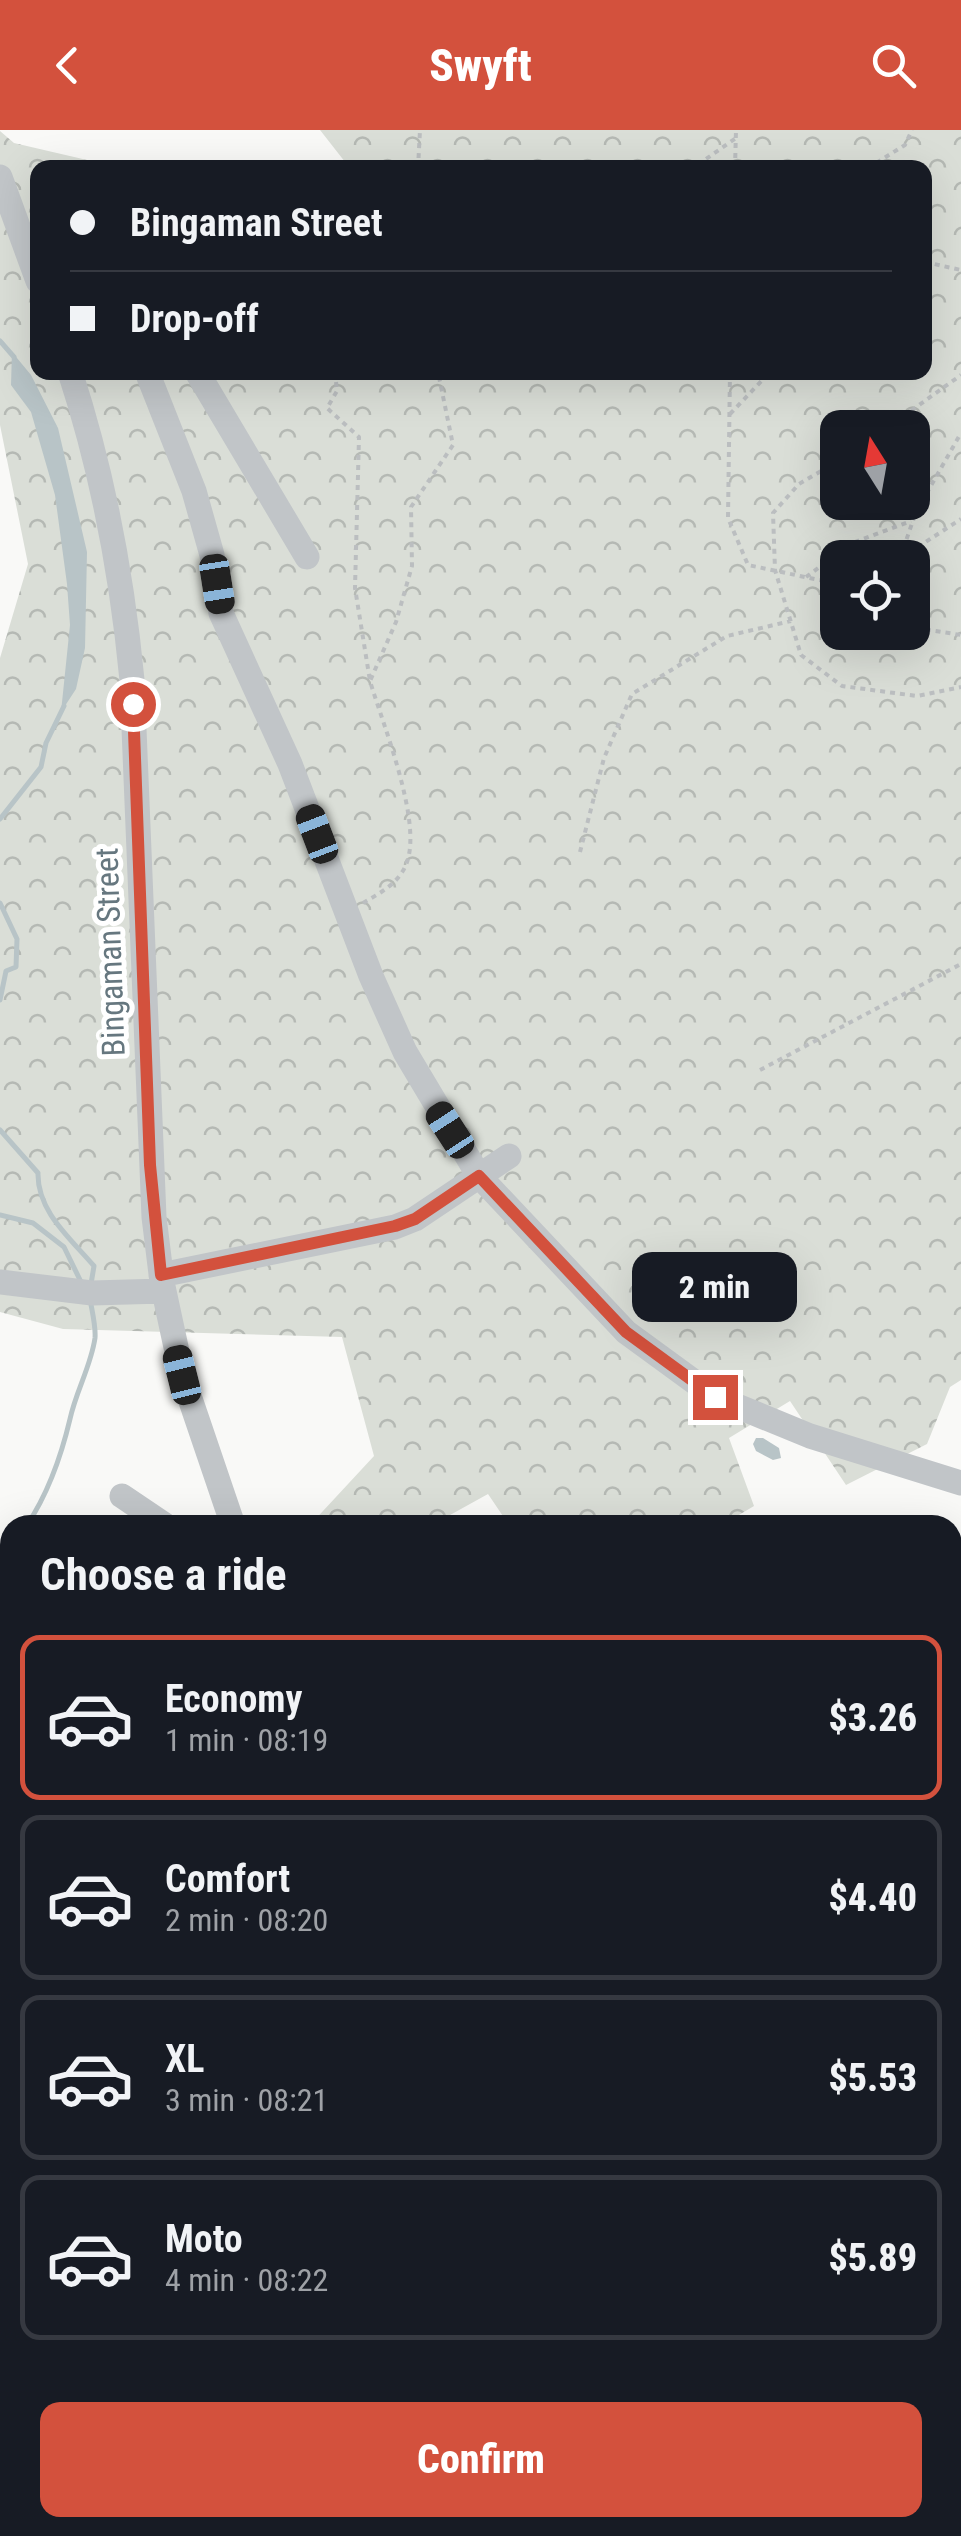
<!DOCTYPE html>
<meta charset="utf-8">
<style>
:root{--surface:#171b24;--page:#242831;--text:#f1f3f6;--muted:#9ea1a6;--line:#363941;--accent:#d3513d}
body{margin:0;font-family:"Roboto Condensed",sans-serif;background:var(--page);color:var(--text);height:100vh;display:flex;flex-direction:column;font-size:38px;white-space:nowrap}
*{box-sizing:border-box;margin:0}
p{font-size:32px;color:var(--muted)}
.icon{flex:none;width:55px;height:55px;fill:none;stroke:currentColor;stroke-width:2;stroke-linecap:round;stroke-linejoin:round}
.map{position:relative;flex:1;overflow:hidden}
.side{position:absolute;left:0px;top:1385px;width:962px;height:1022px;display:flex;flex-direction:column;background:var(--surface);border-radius:30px 30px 0 0;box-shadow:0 10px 40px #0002}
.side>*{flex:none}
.banner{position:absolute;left:30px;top:30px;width:902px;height:220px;border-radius:20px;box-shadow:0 10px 40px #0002;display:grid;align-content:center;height:220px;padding:0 40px;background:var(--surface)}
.needle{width:65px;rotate:349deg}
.buttons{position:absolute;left:820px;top:280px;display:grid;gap:20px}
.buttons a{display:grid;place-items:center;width:110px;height:110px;border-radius:20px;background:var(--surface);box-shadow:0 10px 40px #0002;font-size:50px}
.end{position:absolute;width:45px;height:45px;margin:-22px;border:12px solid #d3513d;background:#fff;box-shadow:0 0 0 5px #fff}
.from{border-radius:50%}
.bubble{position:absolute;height:70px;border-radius:20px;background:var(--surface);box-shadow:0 10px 40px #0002;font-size:32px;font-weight:800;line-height:70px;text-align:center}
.car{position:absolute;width:30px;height:60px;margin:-30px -15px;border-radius:12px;box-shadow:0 0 8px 2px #0007;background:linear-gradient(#222 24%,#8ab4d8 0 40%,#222 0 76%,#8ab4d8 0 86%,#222 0)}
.banner b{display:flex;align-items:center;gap:35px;height:95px;font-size:38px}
.banner b+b{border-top:2px solid var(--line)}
.banner i{width:25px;height:25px;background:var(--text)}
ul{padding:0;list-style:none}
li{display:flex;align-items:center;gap:30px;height:165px;margin:0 20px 15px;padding:0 20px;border:5px solid var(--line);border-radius:20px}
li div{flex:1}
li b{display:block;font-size:38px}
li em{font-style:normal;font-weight:800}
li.selected{border-color:var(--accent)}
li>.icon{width:90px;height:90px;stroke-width:1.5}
h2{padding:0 40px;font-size:45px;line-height:120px}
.primary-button{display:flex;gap:20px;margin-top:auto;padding:20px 40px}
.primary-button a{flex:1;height:115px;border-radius:20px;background:var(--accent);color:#fff;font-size:40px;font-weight:800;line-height:115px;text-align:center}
header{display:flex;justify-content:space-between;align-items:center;height:130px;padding:0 40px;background:var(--accent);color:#fff;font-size:45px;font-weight:800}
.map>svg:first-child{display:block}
.forest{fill:url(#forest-crowns);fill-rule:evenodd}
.water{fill:#b8c4c7}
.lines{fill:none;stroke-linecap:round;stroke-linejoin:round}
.stream{stroke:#b8c4c7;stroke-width:5}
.major-casing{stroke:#b2b8bb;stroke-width:38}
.path{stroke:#bbbec0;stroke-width:4;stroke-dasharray:5 5;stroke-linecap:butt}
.minor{stroke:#c1c5c8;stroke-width:25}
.major{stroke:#fff;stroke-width:32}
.route{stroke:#d3513d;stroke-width:12}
.labels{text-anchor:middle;stroke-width:10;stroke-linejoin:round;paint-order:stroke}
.street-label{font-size:32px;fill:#66777f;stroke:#fff}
</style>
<header><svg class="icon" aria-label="back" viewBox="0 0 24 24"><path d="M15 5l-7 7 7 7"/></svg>Swyft<svg class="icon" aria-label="search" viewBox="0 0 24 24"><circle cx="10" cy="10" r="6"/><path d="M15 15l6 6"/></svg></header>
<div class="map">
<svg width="961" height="2406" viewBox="0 0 961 2406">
<defs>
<pattern id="forest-crowns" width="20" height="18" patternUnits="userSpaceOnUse" patternTransform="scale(2.5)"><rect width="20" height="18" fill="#daded7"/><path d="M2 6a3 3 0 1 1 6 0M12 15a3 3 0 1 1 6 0" fill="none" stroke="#b5b9b4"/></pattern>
</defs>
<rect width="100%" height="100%" fill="#f9f9f7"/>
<path class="forest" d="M320,0H961V1250L950,1257L927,1314L846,1355L790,1271L729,1308L754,1376L722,1395H509L488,1364L432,1395H310L374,1326L342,1207L63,1199L0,1182V528L28,434L0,295V1L14,13L117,37L38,38V242H925V38L349,37ZM838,298H912V372H838ZM838,428H912V502H838Z"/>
<path class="water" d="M12,222L31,245L58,298L87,422L85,518L76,559L61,582L70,495L67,454L55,365L31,282L11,255Z
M756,1308H763L779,1318L781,1328L773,1330L756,1321L753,1314Z"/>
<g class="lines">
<path class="stream" d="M0,211L14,227
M0,689L41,637L46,613L64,576
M0,773L17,809L16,837L6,841L0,870
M0,1000L38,1043C37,1081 70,1108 94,1136L91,1154
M0,1085L33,1093L64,1117L82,1154
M27,1395C49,1362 61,1327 70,1289C76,1261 91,1236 95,1208C96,1196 92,1181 90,1169
M10,1445L4,1476L10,1504
M952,2287L961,2282
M287,2406L299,2398"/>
<defs>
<path id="major" d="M952,1504L961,1506
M0,1534L10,1533"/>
</defs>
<use href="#major" class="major-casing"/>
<path class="path" d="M418,38L420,0
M702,38L706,29L736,8
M735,38L736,0
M868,38L905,15L912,0
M925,132L961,140
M335,242L337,261L327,278L359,307L355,458L370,551
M730,242L728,388L748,435L838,454
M730,284L770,242
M887,298L961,245
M838,331L799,354L773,383L775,440L801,525L842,556L917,566L961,557
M900,428L916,382L961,303
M901,428L961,389
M806,447L852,413L911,391
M912,484L929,500L961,505
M580,722L604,628L632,564L727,506L791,491
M363,773C380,763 400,753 407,732C422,690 383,595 370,551L396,492L412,436L411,377L453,315L438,242
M760,940L961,834"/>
<path class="minor" d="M0,47L38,151
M70,242C103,343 122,445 132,550L154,1087L162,1152L182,1245L233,1395
M147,242L194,361L212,425L221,483L290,634L371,846L405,922L479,1046L626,1202L715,1267L810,1306L961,1353
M197,242L307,427
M161,1145L395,1097L415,1089L509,1026
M0,1152L92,1163L164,1161
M122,1366L165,1395
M952,1562L961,1559
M952,1641L961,1646
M952,1699L961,1703
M952,1957H961
M0,2089L10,2115
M0,2179L10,2176
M0,2346L10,2343
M878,2406V2398"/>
<use href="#major" class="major"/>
</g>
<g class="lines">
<path class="route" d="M133,574L150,1035L161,1145L395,1096L415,1089L479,1046L626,1202L715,1267"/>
</g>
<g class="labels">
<g class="street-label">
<text transform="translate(110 822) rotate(-92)" y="11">Bingaman Street</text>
</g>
</g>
</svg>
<div class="buttons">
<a><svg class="needle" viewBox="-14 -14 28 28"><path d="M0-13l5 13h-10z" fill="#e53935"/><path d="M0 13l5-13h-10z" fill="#9ea1a6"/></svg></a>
<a><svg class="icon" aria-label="locate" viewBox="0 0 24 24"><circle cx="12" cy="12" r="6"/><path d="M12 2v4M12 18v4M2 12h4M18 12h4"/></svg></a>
</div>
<i class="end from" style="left:133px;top:574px"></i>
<i class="end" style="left:715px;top:1267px"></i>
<div class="bubble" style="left:632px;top:1122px;width:165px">2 min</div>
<i class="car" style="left:217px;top:454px;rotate:171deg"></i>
<i class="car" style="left:317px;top:704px;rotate:339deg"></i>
<i class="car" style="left:450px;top:1000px;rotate:327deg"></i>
<i class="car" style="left:182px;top:1245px;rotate:346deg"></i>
<div class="banner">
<b><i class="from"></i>Bingaman Street</b>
<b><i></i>Drop-off</b>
</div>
<section class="side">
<h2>Choose a ride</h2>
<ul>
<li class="selected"><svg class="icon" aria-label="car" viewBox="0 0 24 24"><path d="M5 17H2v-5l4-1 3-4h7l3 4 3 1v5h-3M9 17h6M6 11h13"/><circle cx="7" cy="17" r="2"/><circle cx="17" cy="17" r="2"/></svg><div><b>Economy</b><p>1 min · 08:19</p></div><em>$3.26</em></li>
<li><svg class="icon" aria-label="car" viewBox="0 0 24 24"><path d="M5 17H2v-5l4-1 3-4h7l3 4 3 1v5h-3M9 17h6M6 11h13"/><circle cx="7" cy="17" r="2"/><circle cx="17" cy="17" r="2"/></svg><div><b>Comfort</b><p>2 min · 08:20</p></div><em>$4.40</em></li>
<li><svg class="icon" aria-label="car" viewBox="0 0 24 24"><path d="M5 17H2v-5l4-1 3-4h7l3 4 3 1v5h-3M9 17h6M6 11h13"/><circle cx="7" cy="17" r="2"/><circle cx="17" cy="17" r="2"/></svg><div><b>XL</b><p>3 min · 08:21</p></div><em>$5.53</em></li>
<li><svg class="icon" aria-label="car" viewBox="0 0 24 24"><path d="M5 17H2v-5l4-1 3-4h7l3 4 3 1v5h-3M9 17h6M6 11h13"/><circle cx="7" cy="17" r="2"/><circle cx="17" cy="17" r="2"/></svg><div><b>Moto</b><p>4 min · 08:22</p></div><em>$5.89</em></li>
</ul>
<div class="primary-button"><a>Confirm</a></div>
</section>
</div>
